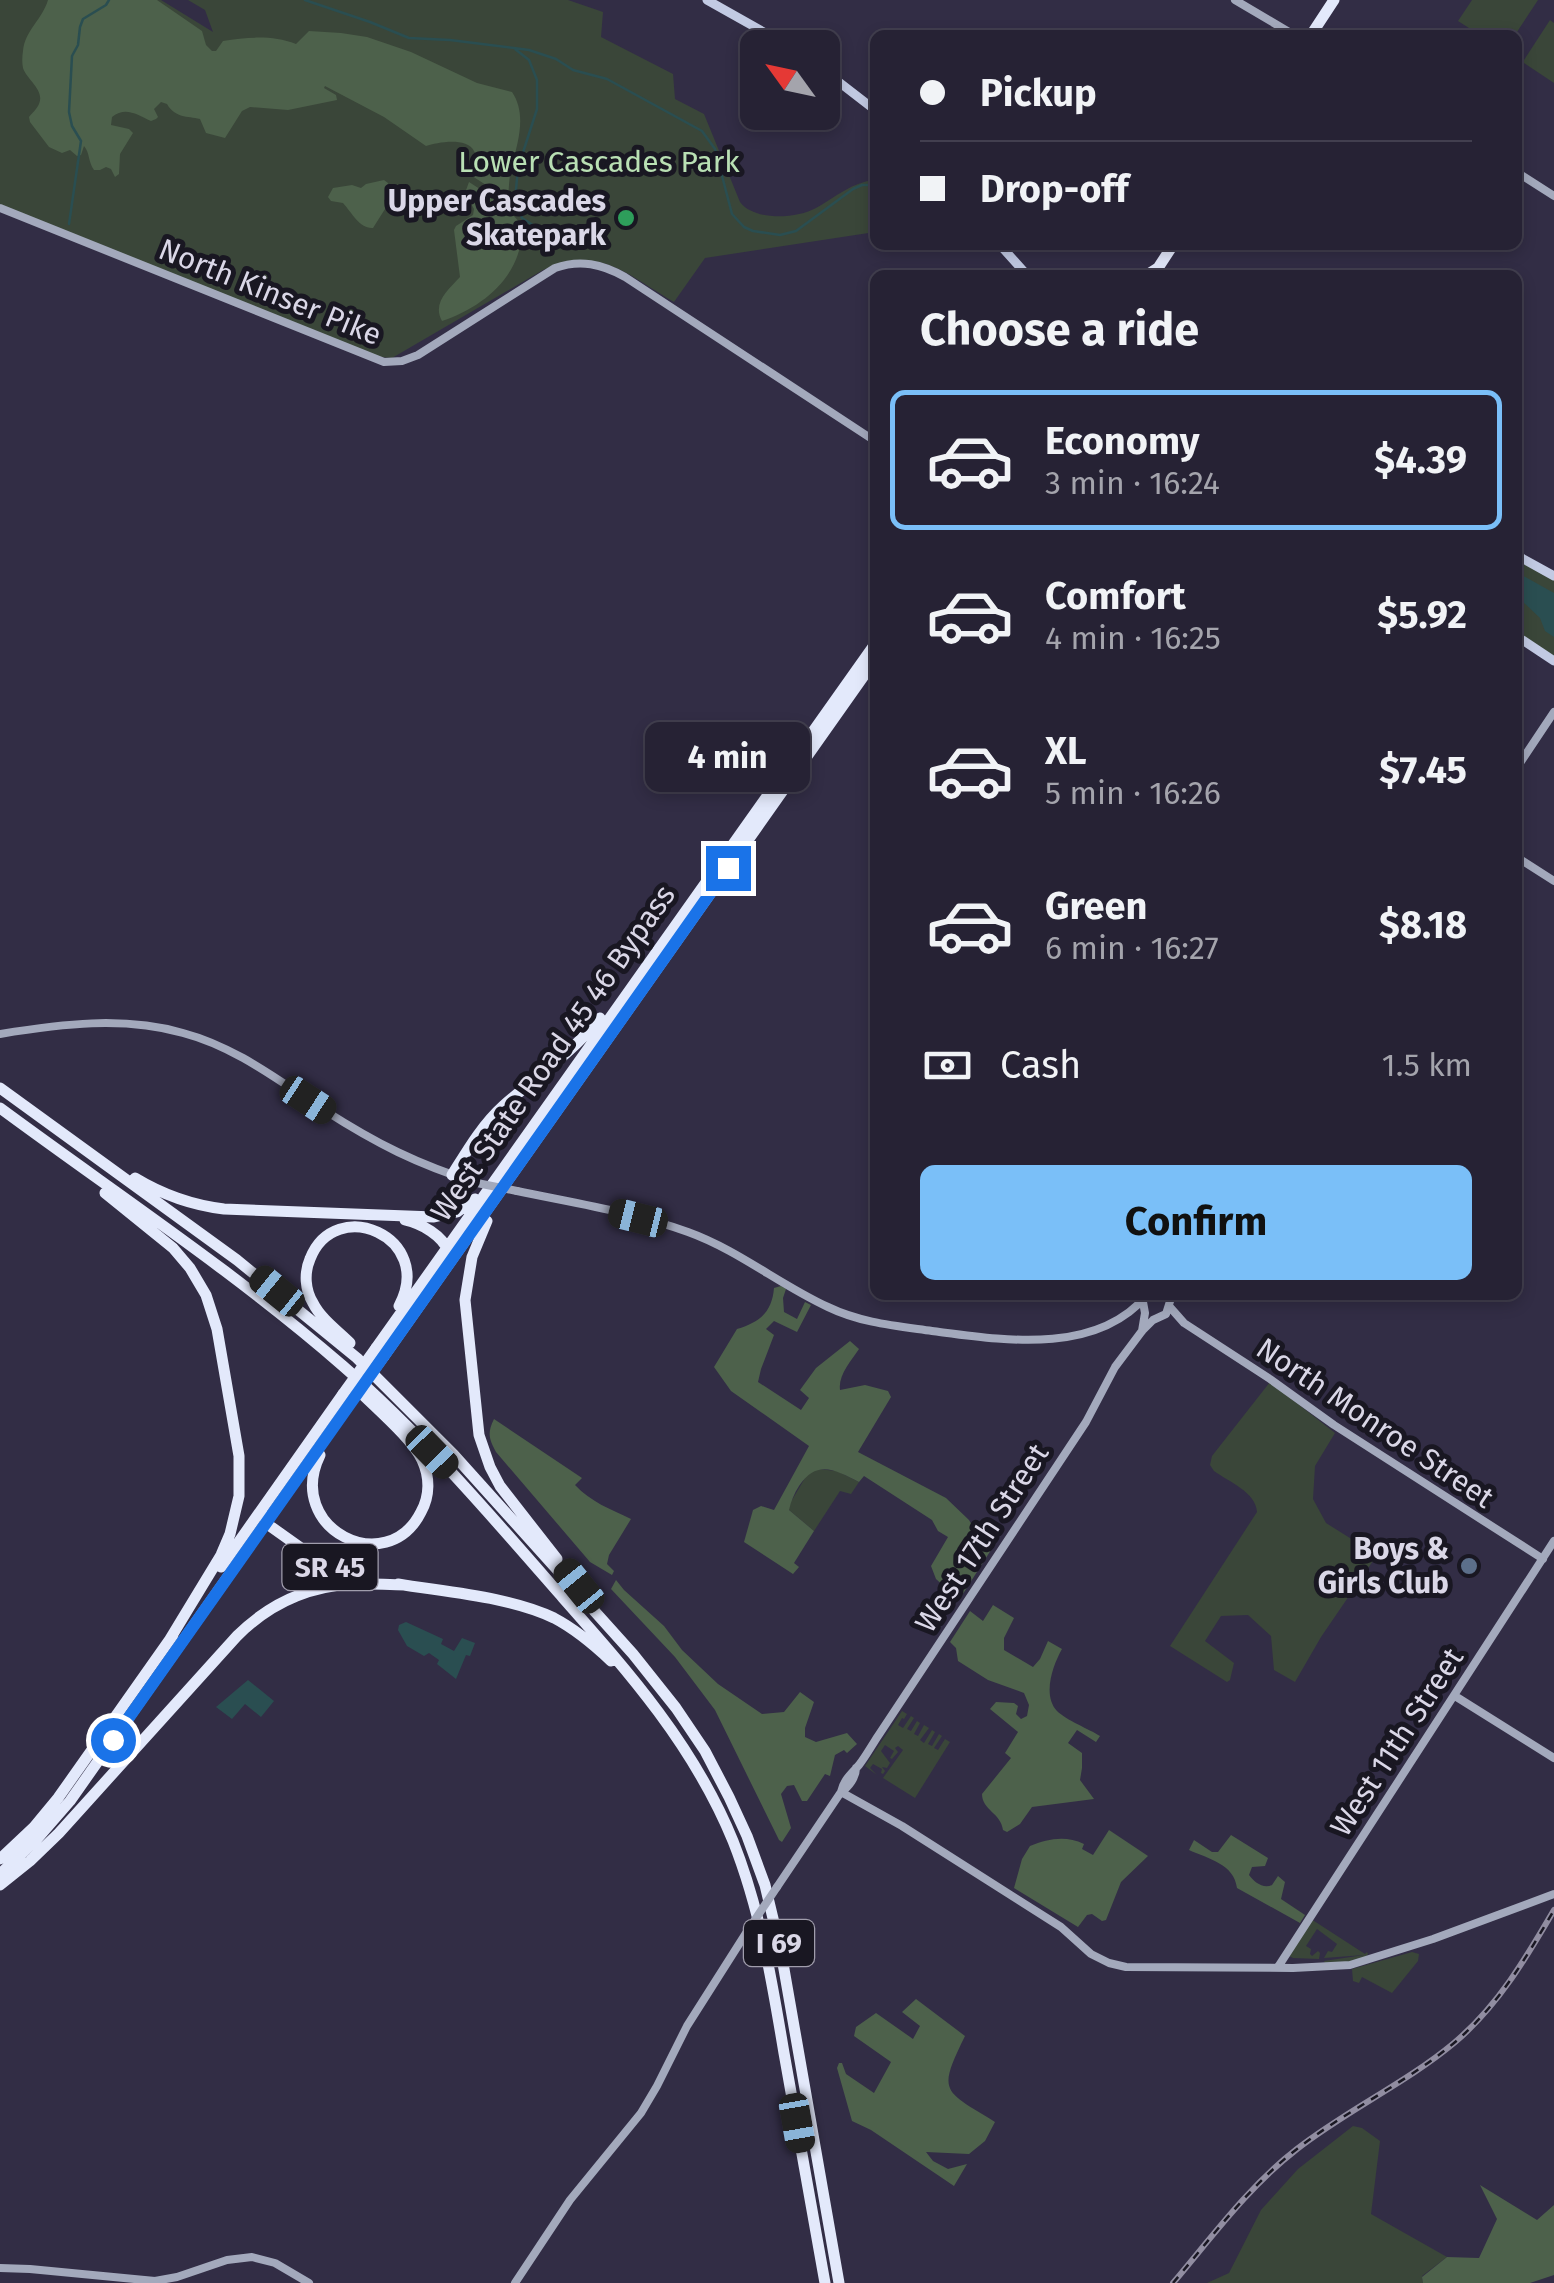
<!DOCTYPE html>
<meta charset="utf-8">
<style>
:root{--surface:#262234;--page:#322f40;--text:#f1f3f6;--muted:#a4a4ac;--line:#423f4f;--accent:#7abff8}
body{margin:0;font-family:"Fira Sans",sans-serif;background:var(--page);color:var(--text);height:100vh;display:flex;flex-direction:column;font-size:38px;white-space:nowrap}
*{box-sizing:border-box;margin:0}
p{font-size:32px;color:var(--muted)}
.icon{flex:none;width:55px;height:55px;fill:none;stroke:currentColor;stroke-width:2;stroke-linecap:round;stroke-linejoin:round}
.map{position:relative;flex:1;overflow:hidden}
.panel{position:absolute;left:870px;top:270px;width:652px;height:1030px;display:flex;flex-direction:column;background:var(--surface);border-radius:15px;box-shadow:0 5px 15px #0003,0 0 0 2px var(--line)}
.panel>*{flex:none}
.hud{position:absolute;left:870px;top:30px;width:652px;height:220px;border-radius:15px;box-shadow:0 5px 15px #0003,0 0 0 2px var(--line);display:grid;align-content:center;height:220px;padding:0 50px;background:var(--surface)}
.needle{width:65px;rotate:303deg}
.fabs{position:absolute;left:740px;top:30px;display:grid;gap:20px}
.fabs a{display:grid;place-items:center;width:100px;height:100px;border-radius:15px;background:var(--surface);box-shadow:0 5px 15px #0003,0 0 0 2px var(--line);font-size:50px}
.end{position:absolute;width:45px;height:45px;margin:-22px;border:12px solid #1a73e8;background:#fff;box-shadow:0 0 0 5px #fff}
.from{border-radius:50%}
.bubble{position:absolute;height:70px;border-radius:15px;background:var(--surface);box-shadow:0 5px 15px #0003,0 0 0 2px var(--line);font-size:32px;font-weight:700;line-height:70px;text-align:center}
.car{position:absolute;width:30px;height:60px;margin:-30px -15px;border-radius:12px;box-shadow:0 0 8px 2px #0007;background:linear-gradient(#222 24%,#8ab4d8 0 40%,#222 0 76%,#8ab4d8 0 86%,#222 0)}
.hud b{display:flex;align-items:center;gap:35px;height:95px;font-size:38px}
.hud b+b{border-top:2px solid var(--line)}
.hud i{width:25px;height:25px;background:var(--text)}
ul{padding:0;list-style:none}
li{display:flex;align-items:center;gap:30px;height:140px;margin:0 20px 15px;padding:0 30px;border:5px solid transparent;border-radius:15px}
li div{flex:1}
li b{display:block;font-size:38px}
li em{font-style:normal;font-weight:700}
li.active{border-color:var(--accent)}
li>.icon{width:90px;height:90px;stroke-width:1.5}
h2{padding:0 50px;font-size:45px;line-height:120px}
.pay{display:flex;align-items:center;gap:25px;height:110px;padding:0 50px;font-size:38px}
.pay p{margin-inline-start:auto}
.button{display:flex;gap:20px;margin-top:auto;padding:20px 50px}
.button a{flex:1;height:115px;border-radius:15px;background:var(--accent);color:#111;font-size:40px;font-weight:700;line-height:115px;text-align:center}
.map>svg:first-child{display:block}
.green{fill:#3a4639}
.forest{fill:#4d614b}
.water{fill:#2a4e51}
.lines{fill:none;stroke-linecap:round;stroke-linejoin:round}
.stream{stroke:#2a4e51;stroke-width:2.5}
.secondary{stroke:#a3a9bc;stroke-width:8}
.primary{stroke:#c2cae3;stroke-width:9}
.highway{stroke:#e3e9fb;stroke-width:11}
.rail-casing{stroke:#918da1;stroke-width:6}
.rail{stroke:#191722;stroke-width:2.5;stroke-dasharray:8;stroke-linecap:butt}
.secondary-bridge{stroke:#a3a9bc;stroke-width:8}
.highway-bridge{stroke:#e3e9fb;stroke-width:11}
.route{stroke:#1a73e8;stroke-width:12}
.leisure-dot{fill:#2e9e5b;stroke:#191722;stroke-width:4}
.service-dot{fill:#5c6f8a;stroke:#191722;stroke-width:4}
.labels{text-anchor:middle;stroke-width:10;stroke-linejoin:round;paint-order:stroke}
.shield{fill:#191722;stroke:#a09dac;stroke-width:2.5}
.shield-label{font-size:28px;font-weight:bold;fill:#dad7e7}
.park-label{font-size:30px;fill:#b9e0b4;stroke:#191722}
.poi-label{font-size:30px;font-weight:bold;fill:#dad7e7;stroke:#191722;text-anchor:end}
.street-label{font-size:30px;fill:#dad7e7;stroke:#191722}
</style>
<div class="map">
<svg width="1554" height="2283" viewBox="0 0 1554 2283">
<rect width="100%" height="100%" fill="#322d45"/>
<path class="green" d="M0,0H161L213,32L205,10L188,0H568L603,12L601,37L673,74L675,99L704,114L740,202C754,221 796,219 816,208C836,197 852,182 875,180V232L705,258L674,302C626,274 600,245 543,270L392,358L380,357L0,205Z
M1472,0H1538L1515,35H1480L1458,21Z
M1550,20L1554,23V83L1524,63V60Z
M1518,559L1554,579V657L1518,632Z
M1270,1382L1335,1433L1315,1466L1313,1499L1326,1523L1377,1555L1321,1637L1295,1682L1274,1670L1271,1636L1248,1615L1221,1616L1205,1641L1234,1663L1230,1680L1227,1682L1170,1646L1257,1512C1256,1492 1229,1482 1214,1471L1210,1465L1212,1456Z
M818,1469L837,1471L859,1482L851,1494L840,1491L814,1531L789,1510V1505L808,1473Z
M902,1711L907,1714L904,1719L902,1718L898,1725L903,1728L911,1716L914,1718L907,1729L911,1731L917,1721L920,1723L914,1734L918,1736L924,1725L929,1728L920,1740L924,1743L932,1730L935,1732L928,1744L932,1746L939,1734L942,1736L934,1748L938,1750L945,1739L950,1742L915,1798L883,1778L903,1750L898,1746L895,1748L898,1752L892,1759L890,1758L894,1751L885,1745L881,1751L890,1763L887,1768L882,1767L885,1771L883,1774L881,1773L882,1769L873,1764L870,1768L877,1775L865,1766Z
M1311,1919L1365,1954L1367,1952L1368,1954C1358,1965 1339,1962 1325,1963L1324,1961L1364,1955L1324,1958L1328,1951L1332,1952L1337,1944L1317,1929L1306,1946L1311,1949L1310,1954L1312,1956L1318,1951L1320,1953L1319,1959L1293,1958L1289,1956Z
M1412,1952L1419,1954L1418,1961L1392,1993L1362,1977L1359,1983L1353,1981L1352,1969Z
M1353,2126L1362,2128L1380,2141L1371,2214L1447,2257L1422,2276L1423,2283H1207L1229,2273L1261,2210L1298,2169Z"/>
<path class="forest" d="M48,0H157L202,31L206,45L212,51H216L223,41C249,37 272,35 296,44L309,31L341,33L367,37L411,52L477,83L512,92C527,114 518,142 512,165C509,176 509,188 508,199L472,176C472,169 478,157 474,151C467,137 438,142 426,146L384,117L325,86L324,88L336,95L337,100L288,110L250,107L242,111L225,138L206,133L200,119C187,116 175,118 167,104L161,102L154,109L158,117L156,119L151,121C137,115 126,106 112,117L111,125L129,129L133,133L120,154L119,174L115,177L111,169L106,167L100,170H94C88,162 90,153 84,146L81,155L77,156L70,150L62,153L49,147L30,122L29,117C32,113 37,109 39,104C45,90 27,80 23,68C22,63 22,57 23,51C25,30 42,20 48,0Z
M384,180L388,183L390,197L384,200L385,209L373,228C360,229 352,213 343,203L331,201L328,197L333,188L352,185L361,188L366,184Z
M469,182L503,204L522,225C524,273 486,306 442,321C432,303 448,290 460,277L454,230L456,226L473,215L474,209L465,193Z
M781,1286L786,1289L783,1298L784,1312L797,1319L805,1302L811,1305L797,1332L774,1321L766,1329L774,1335L761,1369L758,1382L801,1410L809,1398L800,1390L816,1368L850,1341L859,1349C851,1361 838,1375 840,1390L865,1385L888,1391L891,1397L858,1452L946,1498L969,1520L981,1541L991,1550L959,1600L936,1579L931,1566L948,1537L938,1531L932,1520L864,1476L859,1482C835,1470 817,1459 799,1486C794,1494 791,1501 789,1510L814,1531L794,1563L799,1567L793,1574L744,1542L753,1510L761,1506L774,1510L809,1446L731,1391L714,1367L737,1329C760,1322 772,1312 774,1288Z
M494,1419L582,1478L575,1485C591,1502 610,1509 631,1519L609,1555L607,1564L614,1571L612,1575L590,1562L496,1452C489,1439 487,1433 494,1419Z
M616,1580L624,1590L664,1626L682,1650L718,1684L762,1714L784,1712L800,1692L814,1702L805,1728V1737L816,1742L847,1733L857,1744L847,1753L844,1750L835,1755L830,1776L825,1774L807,1801H802L794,1785L787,1786L781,1794L791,1828L782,1842L779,1840L715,1710L675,1657L611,1589Z
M993,1605L1014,1618L1004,1638V1650L1033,1667L1040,1659L1048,1641L1062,1649C1053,1665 1042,1695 1057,1711C1066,1720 1089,1729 1100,1736L1096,1742L1077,1730L1068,1743L1082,1753V1768L1080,1780L1094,1799L1032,1807L1020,1824L1007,1832L1003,1830C1001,1813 982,1810 982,1794L1011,1758L1005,1753L1018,1732L990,1709L996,1702L1014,1703L1018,1706L1016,1714L1021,1719L1027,1716L1029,1705L1024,1693L988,1680L958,1661L956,1648L950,1642L970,1611L983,1621Z
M1109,1830L1148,1856L1121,1882L1106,1920L1102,1921L1092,1914L1087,1915L1078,1927L1014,1888L1022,1859L1030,1846C1048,1839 1065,1835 1084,1844L1082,1849L1093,1855Z
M1231,1835L1268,1858L1265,1866L1252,1867L1249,1875C1254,1882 1263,1889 1272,1885L1278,1876L1285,1882L1281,1899L1305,1915L1300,1923L1237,1888C1234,1864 1209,1859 1189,1850L1194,1840L1212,1852H1218Z
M916,1999L965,2036C937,2093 943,2090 995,2122L985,2141L969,2154L926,2152L933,2161L948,2169L967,2164L954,2186L871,2130L852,2121L837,2068L839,2063H842L846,2074L874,2093L891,2062L854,2036L856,2027L876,2013L913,2039L920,2026L902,2012Z
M1480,2185L1537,2220L1554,2205V2275L1530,2283H1423L1422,2277L1447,2257L1479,2258L1497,2219Z"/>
<path class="water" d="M1518,573L1554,593V637L1545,631L1540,618L1518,597Z
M406,1622L443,1639L441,1644L454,1651L462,1638L475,1643L470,1656L466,1655L456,1679L437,1664L439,1660L429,1653L424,1656L407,1646L398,1630L399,1625Z
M248,1680L274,1701L261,1717L245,1704L232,1719L216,1707Z"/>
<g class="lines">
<path class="stream" d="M305,0L370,22L409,38L450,40L529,50L556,59L573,70L607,79L702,131L715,149L732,214L744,227L753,231L780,235L796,231L853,189L862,185H875
M515,49L529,60L537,80V109L518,168L515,200L522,218L548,235
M69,224L81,141L72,126L69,112L72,56L78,45L80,27L83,19L106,5L109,0"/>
<path class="secondary" d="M1235,0L1294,35
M1518,173L1554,196
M0,208L384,362L402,361L418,355L555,268C580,259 602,264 625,277L875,441
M1518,766L1554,712
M1518,858L1554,881
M0,1034C61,1024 123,1016 183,1033C236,1047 279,1081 324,1110C377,1144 417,1164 477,1183
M517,1191C574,1203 633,1212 688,1232C738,1250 780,1285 828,1307C861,1323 897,1326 932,1331C1002,1340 1096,1356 1147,1295
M1169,1306L1184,1323L1270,1379L1334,1425L1543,1559
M1142,1331L1145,1313L1143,1302
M1455,1696L1554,1758
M841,1792L902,1826L1061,1927L1091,1954L1109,1963L1126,1967L1293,1968L1350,1965L1433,1939L1554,1894
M841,1792C844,1779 851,1774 859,1765C866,1756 872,1745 878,1736L1086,1422L1115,1367L1142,1331L1153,1320L1166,1314L1172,1295
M777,1887L841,1792C849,1787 856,1777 856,1768
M1278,1967L1554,1541
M0,2268L30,2269L155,2281L177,2277L227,2260L252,2257L275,2263L309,2283
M515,2283L570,2200L641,2113L657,2086L687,2026L748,1930"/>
<path class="primary" d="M707,0L792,48
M822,69L875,110
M1000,245L1027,275
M1518,556L1554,576
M1518,637L1554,661"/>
<path class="highway" d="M1311,35L1334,0
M1147,275L1158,268L1173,245
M0,1088L237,1260L357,1358L454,1455L633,1654L676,1708L705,1751L729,1797L747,1836L765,1885L781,1952L839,2283
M0,1108C115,1193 235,1272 343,1366C421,1434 488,1512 556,1590C625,1668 693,1743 733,1841C760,1909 772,1981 784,2053C798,2130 811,2206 825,2283
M452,1175C467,1151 482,1125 503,1106C536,1077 572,1053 600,1018
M135,1178C163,1195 191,1205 224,1209L434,1217L457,1212L475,1199
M105,1193L173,1248L190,1268L206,1295L217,1329L239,1456V1496L230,1534L221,1555L170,1639
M405,1220C422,1224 442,1235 449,1252
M487,1221L472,1257L465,1300L479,1435L490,1467L500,1486L557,1559
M350,1343C338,1331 321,1319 313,1303C305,1290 304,1273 310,1259C335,1194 436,1237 399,1306
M376,1348L875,644
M384,1356L875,660
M320,1455C284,1529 387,1580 421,1512C430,1496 430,1477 422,1460C411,1437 373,1406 354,1386
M265,1516L270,1526L322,1563L346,1574L365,1578
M221,1567L343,1394
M398,1584C446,1592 511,1597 554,1618C575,1629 593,1644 611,1661
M0,1859L34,1827L58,1798L173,1635
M0,1874L37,1839L70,1801L351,1402
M0,1885L30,1861L59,1833L237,1636C268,1605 306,1587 350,1584C368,1583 387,1585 405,1585"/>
<defs>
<path id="rail" d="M1173,2283C1212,2237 1249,2186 1297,2149C1347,2110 1406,2083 1454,2043C1498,2006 1526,1958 1554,1910"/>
</defs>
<use href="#rail" class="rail-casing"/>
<use href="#rail" class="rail"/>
<path class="secondary-bridge" d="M477,1183L517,1191
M748,1930L777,1887"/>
<path class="highway-bridge" d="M343,1394L376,1348
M351,1402L384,1356"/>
</g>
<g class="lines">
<path class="route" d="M113,1740L728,868"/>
</g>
<circle class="leisure-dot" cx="626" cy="218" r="10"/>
<circle class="service-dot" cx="1469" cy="1566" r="10"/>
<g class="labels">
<g class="shield">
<rect x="282.5" y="1544" width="95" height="46" rx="8"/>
<rect x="744" y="1920" width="70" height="46" rx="8"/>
</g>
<g class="shield-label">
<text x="330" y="1577">SR 45</text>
<text x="779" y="1953">I 69</text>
</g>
<g class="park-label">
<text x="599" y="172">Lower Cascades Park</text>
</g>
<g class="poi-label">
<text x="606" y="211">Upper Cascades<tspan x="606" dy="34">Skatepark</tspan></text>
<text x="1449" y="1559">Boys &amp;<tspan x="1449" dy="34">Girls Club</tspan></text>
</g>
<g class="street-label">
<text transform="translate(270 292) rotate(22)" y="10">North Kinser Pike</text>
<text transform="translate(553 1053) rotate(-55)" y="10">West State Road 45 46 Bypass</text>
<text transform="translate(1375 1423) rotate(34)" y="10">North Monroe Street</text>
<text transform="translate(982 1538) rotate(-57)" y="10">West 17th Street</text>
<text transform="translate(1397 1742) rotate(-57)" y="10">West 11th Street</text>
</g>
</g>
</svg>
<div class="fabs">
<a><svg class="needle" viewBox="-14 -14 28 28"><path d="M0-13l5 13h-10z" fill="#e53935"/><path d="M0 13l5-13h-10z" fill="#a4a4ac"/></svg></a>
</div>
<i class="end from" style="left:113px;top:1740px"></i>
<i class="end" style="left:728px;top:868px"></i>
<div class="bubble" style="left:645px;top:722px;width:165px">4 min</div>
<i class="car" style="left:308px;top:1100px;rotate:123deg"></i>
<i class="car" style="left:638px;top:1218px;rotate:284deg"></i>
<i class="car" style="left:277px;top:1291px;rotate:309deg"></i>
<i class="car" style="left:432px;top:1452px;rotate:136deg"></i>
<i class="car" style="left:579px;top:1586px;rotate:321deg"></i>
<i class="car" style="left:797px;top:2123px;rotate:170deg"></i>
<div class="hud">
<b><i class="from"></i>Pickup</b>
<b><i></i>Drop-off</b>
</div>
<section class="panel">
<h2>Choose a ride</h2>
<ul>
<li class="active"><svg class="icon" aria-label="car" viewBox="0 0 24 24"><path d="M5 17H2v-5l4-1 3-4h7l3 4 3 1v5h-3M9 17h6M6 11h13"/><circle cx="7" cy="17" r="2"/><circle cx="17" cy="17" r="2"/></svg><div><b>Economy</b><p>3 min · 16:24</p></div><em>$4.39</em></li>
<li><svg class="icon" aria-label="car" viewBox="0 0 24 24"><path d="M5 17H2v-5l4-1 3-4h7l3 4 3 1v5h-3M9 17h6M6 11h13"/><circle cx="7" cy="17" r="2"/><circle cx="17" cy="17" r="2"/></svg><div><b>Comfort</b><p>4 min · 16:25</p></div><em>$5.92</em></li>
<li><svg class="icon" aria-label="car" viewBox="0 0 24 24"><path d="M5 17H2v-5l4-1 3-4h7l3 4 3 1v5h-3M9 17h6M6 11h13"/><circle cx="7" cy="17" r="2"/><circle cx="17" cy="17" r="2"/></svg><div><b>XL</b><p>5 min · 16:26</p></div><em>$7.45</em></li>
<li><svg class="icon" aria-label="car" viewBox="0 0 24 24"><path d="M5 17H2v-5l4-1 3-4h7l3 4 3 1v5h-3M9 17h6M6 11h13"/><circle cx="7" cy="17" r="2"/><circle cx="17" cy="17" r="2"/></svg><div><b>Green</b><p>6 min · 16:27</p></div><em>$8.18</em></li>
</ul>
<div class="pay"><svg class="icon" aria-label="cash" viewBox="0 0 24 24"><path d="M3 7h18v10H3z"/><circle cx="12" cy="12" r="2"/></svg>Cash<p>1.5 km</p></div>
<div class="button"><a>Confirm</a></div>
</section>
</div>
